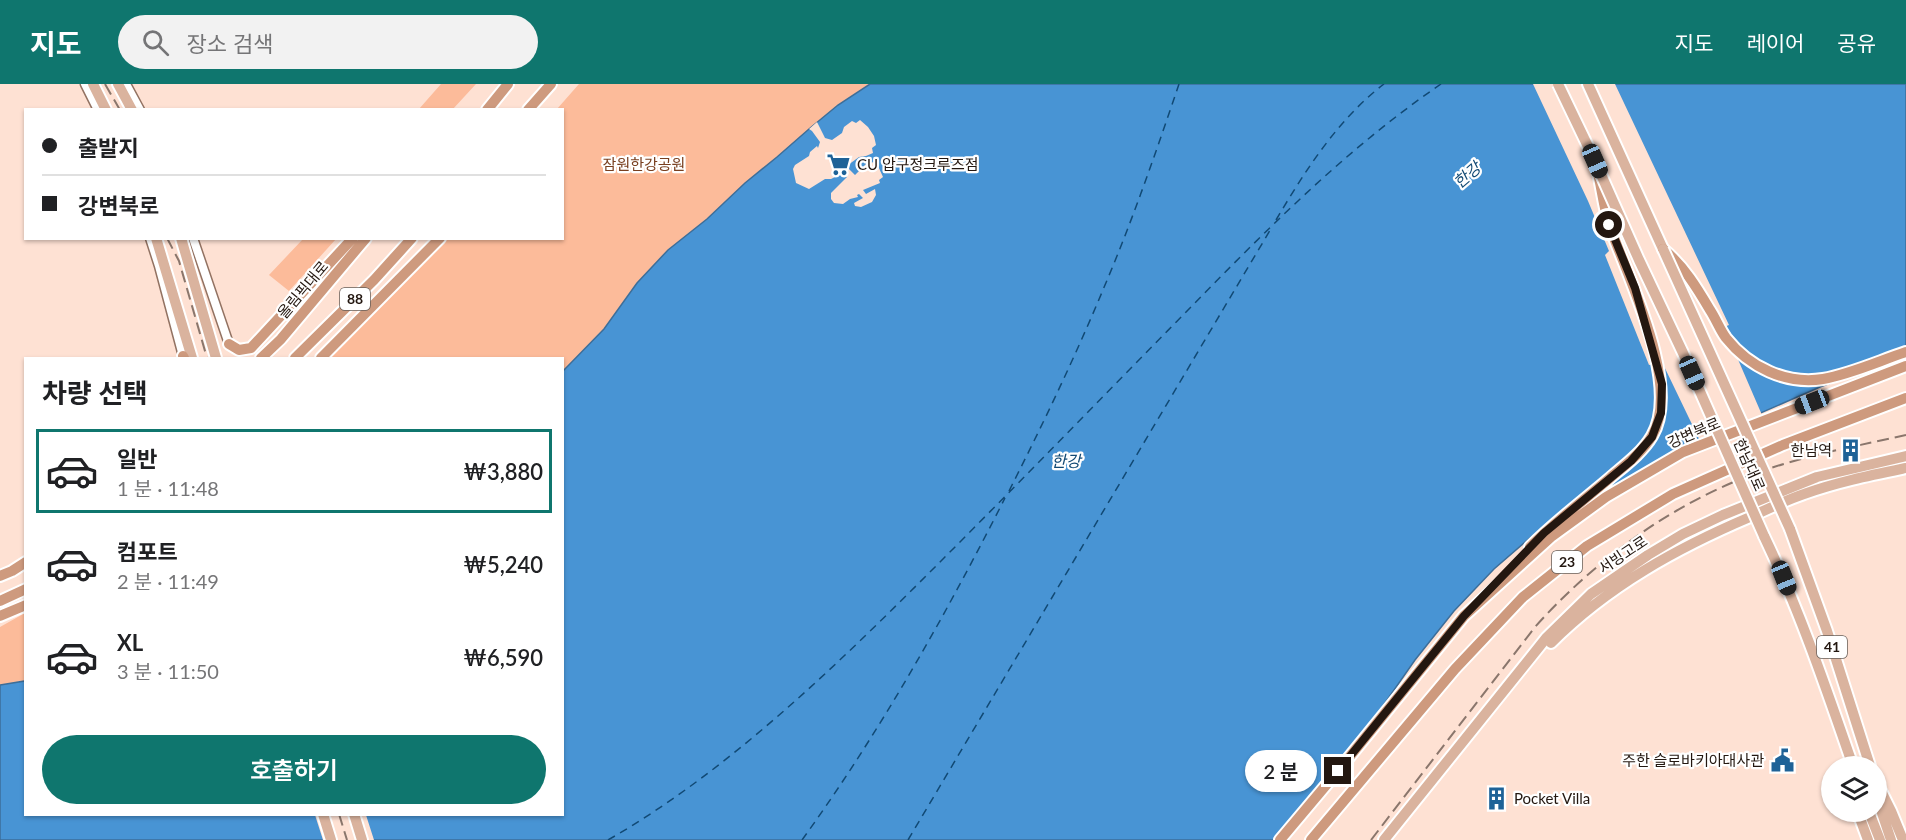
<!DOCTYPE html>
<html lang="ko">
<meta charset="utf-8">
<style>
:root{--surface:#fff;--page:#f2f2f2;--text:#202124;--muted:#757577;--line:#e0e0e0;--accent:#0f766e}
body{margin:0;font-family:Lato,"Noto Sans KR",sans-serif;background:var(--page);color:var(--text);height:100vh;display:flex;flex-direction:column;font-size:22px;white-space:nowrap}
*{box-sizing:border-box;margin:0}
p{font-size:20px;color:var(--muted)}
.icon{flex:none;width:33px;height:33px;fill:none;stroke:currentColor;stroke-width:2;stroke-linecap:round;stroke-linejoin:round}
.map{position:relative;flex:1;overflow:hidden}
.sheet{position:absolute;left:24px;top:273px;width:540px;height:459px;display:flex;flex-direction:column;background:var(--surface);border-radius:0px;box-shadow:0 2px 4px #0004}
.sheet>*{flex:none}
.banner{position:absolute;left:24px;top:24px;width:540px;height:132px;border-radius:0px;box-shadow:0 2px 4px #0004;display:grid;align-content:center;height:132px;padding:0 18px;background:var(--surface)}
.buttons{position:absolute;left:1821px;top:672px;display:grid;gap:12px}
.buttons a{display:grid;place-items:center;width:66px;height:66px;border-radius:50%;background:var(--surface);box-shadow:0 2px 4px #0004;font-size:30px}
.end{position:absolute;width:27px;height:27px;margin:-14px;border:8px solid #231710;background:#fff;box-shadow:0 0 0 3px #fff}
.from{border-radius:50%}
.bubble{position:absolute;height:42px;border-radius:21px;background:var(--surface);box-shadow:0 2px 4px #0004;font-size:20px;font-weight:600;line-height:42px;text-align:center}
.car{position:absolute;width:18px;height:36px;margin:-18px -9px;border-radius:8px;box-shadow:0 0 4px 2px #0007;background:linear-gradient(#222 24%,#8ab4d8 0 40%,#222 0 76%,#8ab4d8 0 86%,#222 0)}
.banner b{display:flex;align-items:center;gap:21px;height:57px;font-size:22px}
.banner b+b{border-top:2px solid var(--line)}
.banner i{width:15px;height:15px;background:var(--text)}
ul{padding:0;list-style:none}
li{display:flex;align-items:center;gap:18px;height:84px;margin:0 12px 9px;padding:0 6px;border:3px solid transparent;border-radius:0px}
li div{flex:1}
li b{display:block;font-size:22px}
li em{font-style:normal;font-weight:600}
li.selected{border-color:var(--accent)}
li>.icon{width:54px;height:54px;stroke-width:1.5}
h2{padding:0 18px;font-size:27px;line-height:72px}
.button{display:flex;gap:12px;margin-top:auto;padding:12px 18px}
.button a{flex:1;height:69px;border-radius:36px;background:var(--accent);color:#fff;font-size:24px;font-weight:600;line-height:69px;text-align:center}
header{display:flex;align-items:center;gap:36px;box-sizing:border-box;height:84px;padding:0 30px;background:var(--accent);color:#fff}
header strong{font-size:28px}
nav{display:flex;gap:33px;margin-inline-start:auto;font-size:21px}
.search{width:420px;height:54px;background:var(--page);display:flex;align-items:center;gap:15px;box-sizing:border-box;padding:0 21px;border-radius:33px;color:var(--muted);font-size:22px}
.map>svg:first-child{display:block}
.green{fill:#fcbb9a}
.water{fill:#4894d4;stroke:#3d6e99;stroke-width:1.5}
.pier{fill:#fee1d3}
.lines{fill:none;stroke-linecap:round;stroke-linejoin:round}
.ferry{stroke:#114974;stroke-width:1.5;stroke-dasharray:8 6;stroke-linecap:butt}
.tertiary-casing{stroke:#927262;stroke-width:11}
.primary-casing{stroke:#fff;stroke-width:14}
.trunk-casing{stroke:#fff;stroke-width:14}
.tertiary{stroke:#fff;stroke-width:8}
.primary{stroke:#dab39e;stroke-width:10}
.trunk{stroke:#ce9a7e;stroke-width:10}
.rail{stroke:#8a766c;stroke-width:2;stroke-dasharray:12 6;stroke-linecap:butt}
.primary-bridge-casing{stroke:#fff;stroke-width:14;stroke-linecap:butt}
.primary-bridge{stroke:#dab39e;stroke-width:10}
.route{stroke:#231710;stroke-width:8}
.labels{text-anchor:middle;stroke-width:4.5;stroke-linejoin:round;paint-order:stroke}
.shield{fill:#fff;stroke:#655d58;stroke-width:1.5}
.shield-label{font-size:14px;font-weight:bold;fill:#231710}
.park-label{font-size:15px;fill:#793f1f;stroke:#fff}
.poi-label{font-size:15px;fill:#231710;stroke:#fff;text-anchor:start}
.street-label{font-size:15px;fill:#231710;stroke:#fff}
.water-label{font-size:16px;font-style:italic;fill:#114974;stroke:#fff}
</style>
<header>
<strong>지도</strong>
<div class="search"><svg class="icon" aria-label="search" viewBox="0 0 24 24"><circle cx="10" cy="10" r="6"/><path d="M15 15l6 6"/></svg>장소 검색</div>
<nav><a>지도</a><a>레이어</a><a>공유</a></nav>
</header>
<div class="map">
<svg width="1906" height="756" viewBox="0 0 1906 756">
<rect width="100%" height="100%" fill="#fee1d3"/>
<path class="green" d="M441,0H476L453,25H419Z
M579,0H870L838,21L809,45L777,73L745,99L707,135L668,166L637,199L604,245L563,287L562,274H328L447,155L562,154V26L557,25Z
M303,155H336L289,207L269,191Z
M25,529V597L0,601V543Z"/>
<path class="water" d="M870,0H1906V271L1820,303L1701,355L1621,398L1561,432L1538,447L1494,485L1454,527L1415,576L1357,659L1278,756H0V601L25,597L26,730H562L563,287L604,245L637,199L668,166L707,135L745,99L777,73L809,45L838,21Z"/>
<path class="pier" d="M1533,0H1615L1729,241L1724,243L1762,331L1701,359L1662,278L1649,281L1605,171L1609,167L1588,117Z
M860,36L868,43L874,52L876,61L872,64L873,69L866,72L859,73L848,81V84L855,91L867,79L869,81L873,78L878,82L883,93L879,96L880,99L863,106L866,110L875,105L876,111L872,118L861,123L855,122L854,119L863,114L859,110L857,111L858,113L850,115L843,120L834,119L831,115V109L847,93L841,85L835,89L837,92L831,95H825L809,105L796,99L793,85L795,81L809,72L810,68L817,62L818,64L820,58L812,47L809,45L817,38L825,54L832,56L842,49L844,43L852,37L856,39Z
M315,731H366L374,756H323Z"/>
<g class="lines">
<path class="ferry" d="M1276,136C1305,87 1338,35 1384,0
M1009,407C1043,340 1076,271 1105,201C1133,135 1156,68 1179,0
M608,756C730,686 839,579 938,480C1023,395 1107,308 1192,222C1270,142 1349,63 1441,0
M802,756C880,648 945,532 1005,414
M908,756L1272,143"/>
<defs>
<path id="tertiary" d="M85,0L98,26
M126,0L140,26
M150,154L159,182L183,272
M193,154L229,260"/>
<path id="primary" d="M93,0L106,26
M118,0L132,26
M1588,0L1663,165
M156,154L192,274
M181,154L216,274
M1790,445L1827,547L1870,682
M1764,452C1800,527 1826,604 1853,682
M1551,559C1608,502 1677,464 1750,433C1768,425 1786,416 1804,410C1837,398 1872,391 1906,384
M1876,697L1891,727L1903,756
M1876,711L1891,756
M1860,728L1861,737L1868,756
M1869,728L1880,756
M323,730L331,756
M354,730L362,756
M1384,756L1547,553L1591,510L1648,471L1683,450L1723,431L1817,393L1906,372"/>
<path id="trunk" d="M487,26L508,0
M528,26L551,0
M1663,165C1684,182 1697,204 1710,226C1716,235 1720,246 1726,254C1749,283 1786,301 1823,295C1851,290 1879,277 1906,268
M229,260L239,266L251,264L353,154
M183,272L184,274
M261,274L281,255L366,154
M295,274L374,196L412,154
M321,274L440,154
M1530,463C1555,438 1583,417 1610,394C1624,382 1642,369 1652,352C1682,301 1628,194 1610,143C1604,126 1602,106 1598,89
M0,492L12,487L26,478
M0,517L26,505
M0,532L26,521
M1280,756L1338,687L1464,532L1551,453L1606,413L1683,368L1906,282
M1311,756L1455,585L1523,513L1587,462L1673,410L1783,361L1906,314"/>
</defs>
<use href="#tertiary" class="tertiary-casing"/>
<use href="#primary" class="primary-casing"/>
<use href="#trunk" class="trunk-casing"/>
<use href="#tertiary" class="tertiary"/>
<use href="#primary" class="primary"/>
<use href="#trunk" class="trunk"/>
<path class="rail" d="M105,0L120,26
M167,154L179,177L207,274
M339,730L347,756
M1371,756L1535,543C1596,475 1673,419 1759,388C1807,371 1857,362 1906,351"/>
<defs>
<path id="primary-bridge" d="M1558,0L1595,77L1639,176L1683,269L1764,452
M1663,165L1790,445"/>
</defs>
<use href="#primary-bridge" class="primary-bridge-casing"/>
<use href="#primary-bridge" class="primary-bridge"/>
</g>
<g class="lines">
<path class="route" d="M1338,687L1464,532L1544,449L1631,377L1652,353L1661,329L1662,300L1635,204L1609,141"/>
</g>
<defs>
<symbol id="supermarket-bare" viewBox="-9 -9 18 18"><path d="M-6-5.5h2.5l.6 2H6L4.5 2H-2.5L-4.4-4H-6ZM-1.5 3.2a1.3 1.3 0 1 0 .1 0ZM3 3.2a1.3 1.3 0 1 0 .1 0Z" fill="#1e6297" stroke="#fff" stroke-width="2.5" paint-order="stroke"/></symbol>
<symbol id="building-bare" viewBox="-9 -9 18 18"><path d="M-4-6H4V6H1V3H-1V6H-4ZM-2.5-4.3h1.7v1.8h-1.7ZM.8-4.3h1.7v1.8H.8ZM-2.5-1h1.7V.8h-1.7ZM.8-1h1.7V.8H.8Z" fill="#1e6297" stroke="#fff" stroke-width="2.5" paint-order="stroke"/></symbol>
<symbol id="civic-bare" viewBox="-9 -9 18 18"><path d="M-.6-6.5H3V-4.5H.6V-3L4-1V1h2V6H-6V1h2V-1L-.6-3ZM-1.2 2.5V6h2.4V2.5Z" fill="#1e6297" stroke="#fff" stroke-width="2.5" paint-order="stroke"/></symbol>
</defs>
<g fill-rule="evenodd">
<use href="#supermarket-bare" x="822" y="64" width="33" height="33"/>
<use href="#building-bare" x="1834" y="350" width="33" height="33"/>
<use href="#civic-bare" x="1766" y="660" width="33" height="33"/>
<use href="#building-bare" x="1480" y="698" width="33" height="33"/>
</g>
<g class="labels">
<g class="shield">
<rect x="340" y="204" width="30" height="22" rx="4.5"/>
<rect x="1552" y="467" width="30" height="22" rx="4.5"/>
<rect x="1817" y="552" width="30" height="22" rx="4.5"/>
</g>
<g class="shield-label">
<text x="355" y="220">88</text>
<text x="1567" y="483">23</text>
<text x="1832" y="568">41</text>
</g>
<g class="park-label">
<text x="644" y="86">잠원한강공원</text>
</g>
<g class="poi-label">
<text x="857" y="86">CU 압구정크루즈점</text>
<text x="1832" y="372" text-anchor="end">한남역</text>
<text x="1764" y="682" text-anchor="end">주한 슬로바키아대사관</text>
<text x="1514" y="720">Pocket Villa</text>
</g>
<g class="street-label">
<text transform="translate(303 206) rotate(-50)" y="5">올림픽대로</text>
<text transform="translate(1694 349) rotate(-23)" y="5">강변북로</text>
<text transform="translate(1749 381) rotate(66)" y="5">한남대로</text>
<text transform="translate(1623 471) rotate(-34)" y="5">서빙고로</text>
</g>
<g class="water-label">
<text transform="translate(1467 91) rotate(-41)" y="6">한강</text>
<text x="1066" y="383">한강</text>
</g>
</g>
</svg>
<div class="buttons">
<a><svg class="icon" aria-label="layers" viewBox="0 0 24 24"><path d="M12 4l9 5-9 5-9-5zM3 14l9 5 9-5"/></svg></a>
</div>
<i class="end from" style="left:1609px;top:141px"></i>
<i class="end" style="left:1338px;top:687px"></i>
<div class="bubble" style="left:1245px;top:666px;width:72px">2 분</div>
<i class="car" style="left:1595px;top:77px;rotate:156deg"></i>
<i class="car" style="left:1692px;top:289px;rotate:156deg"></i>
<i class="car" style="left:1812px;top:318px;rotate:249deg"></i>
<i class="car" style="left:1784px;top:494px;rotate:158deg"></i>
<div class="banner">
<b><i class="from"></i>출발지</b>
<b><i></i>강변북로</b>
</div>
<section class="sheet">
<h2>차량 선택</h2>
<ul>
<li class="selected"><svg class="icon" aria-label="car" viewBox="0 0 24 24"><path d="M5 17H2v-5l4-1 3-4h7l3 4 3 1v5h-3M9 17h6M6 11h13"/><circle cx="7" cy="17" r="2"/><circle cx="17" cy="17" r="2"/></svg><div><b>일반</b><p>1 분 · 11:48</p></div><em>₩3,880</em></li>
<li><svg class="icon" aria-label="car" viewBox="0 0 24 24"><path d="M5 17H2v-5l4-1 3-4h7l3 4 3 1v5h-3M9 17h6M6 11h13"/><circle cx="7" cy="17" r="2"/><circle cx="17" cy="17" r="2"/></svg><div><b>컴포트</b><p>2 분 · 11:49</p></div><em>₩5,240</em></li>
<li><svg class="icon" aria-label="car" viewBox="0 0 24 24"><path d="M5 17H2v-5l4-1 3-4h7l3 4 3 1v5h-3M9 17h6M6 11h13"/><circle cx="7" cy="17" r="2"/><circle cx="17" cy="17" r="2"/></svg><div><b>XL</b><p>3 분 · 11:50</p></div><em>₩6,590</em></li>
</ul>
<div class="button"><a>호출하기</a></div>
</section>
</div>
